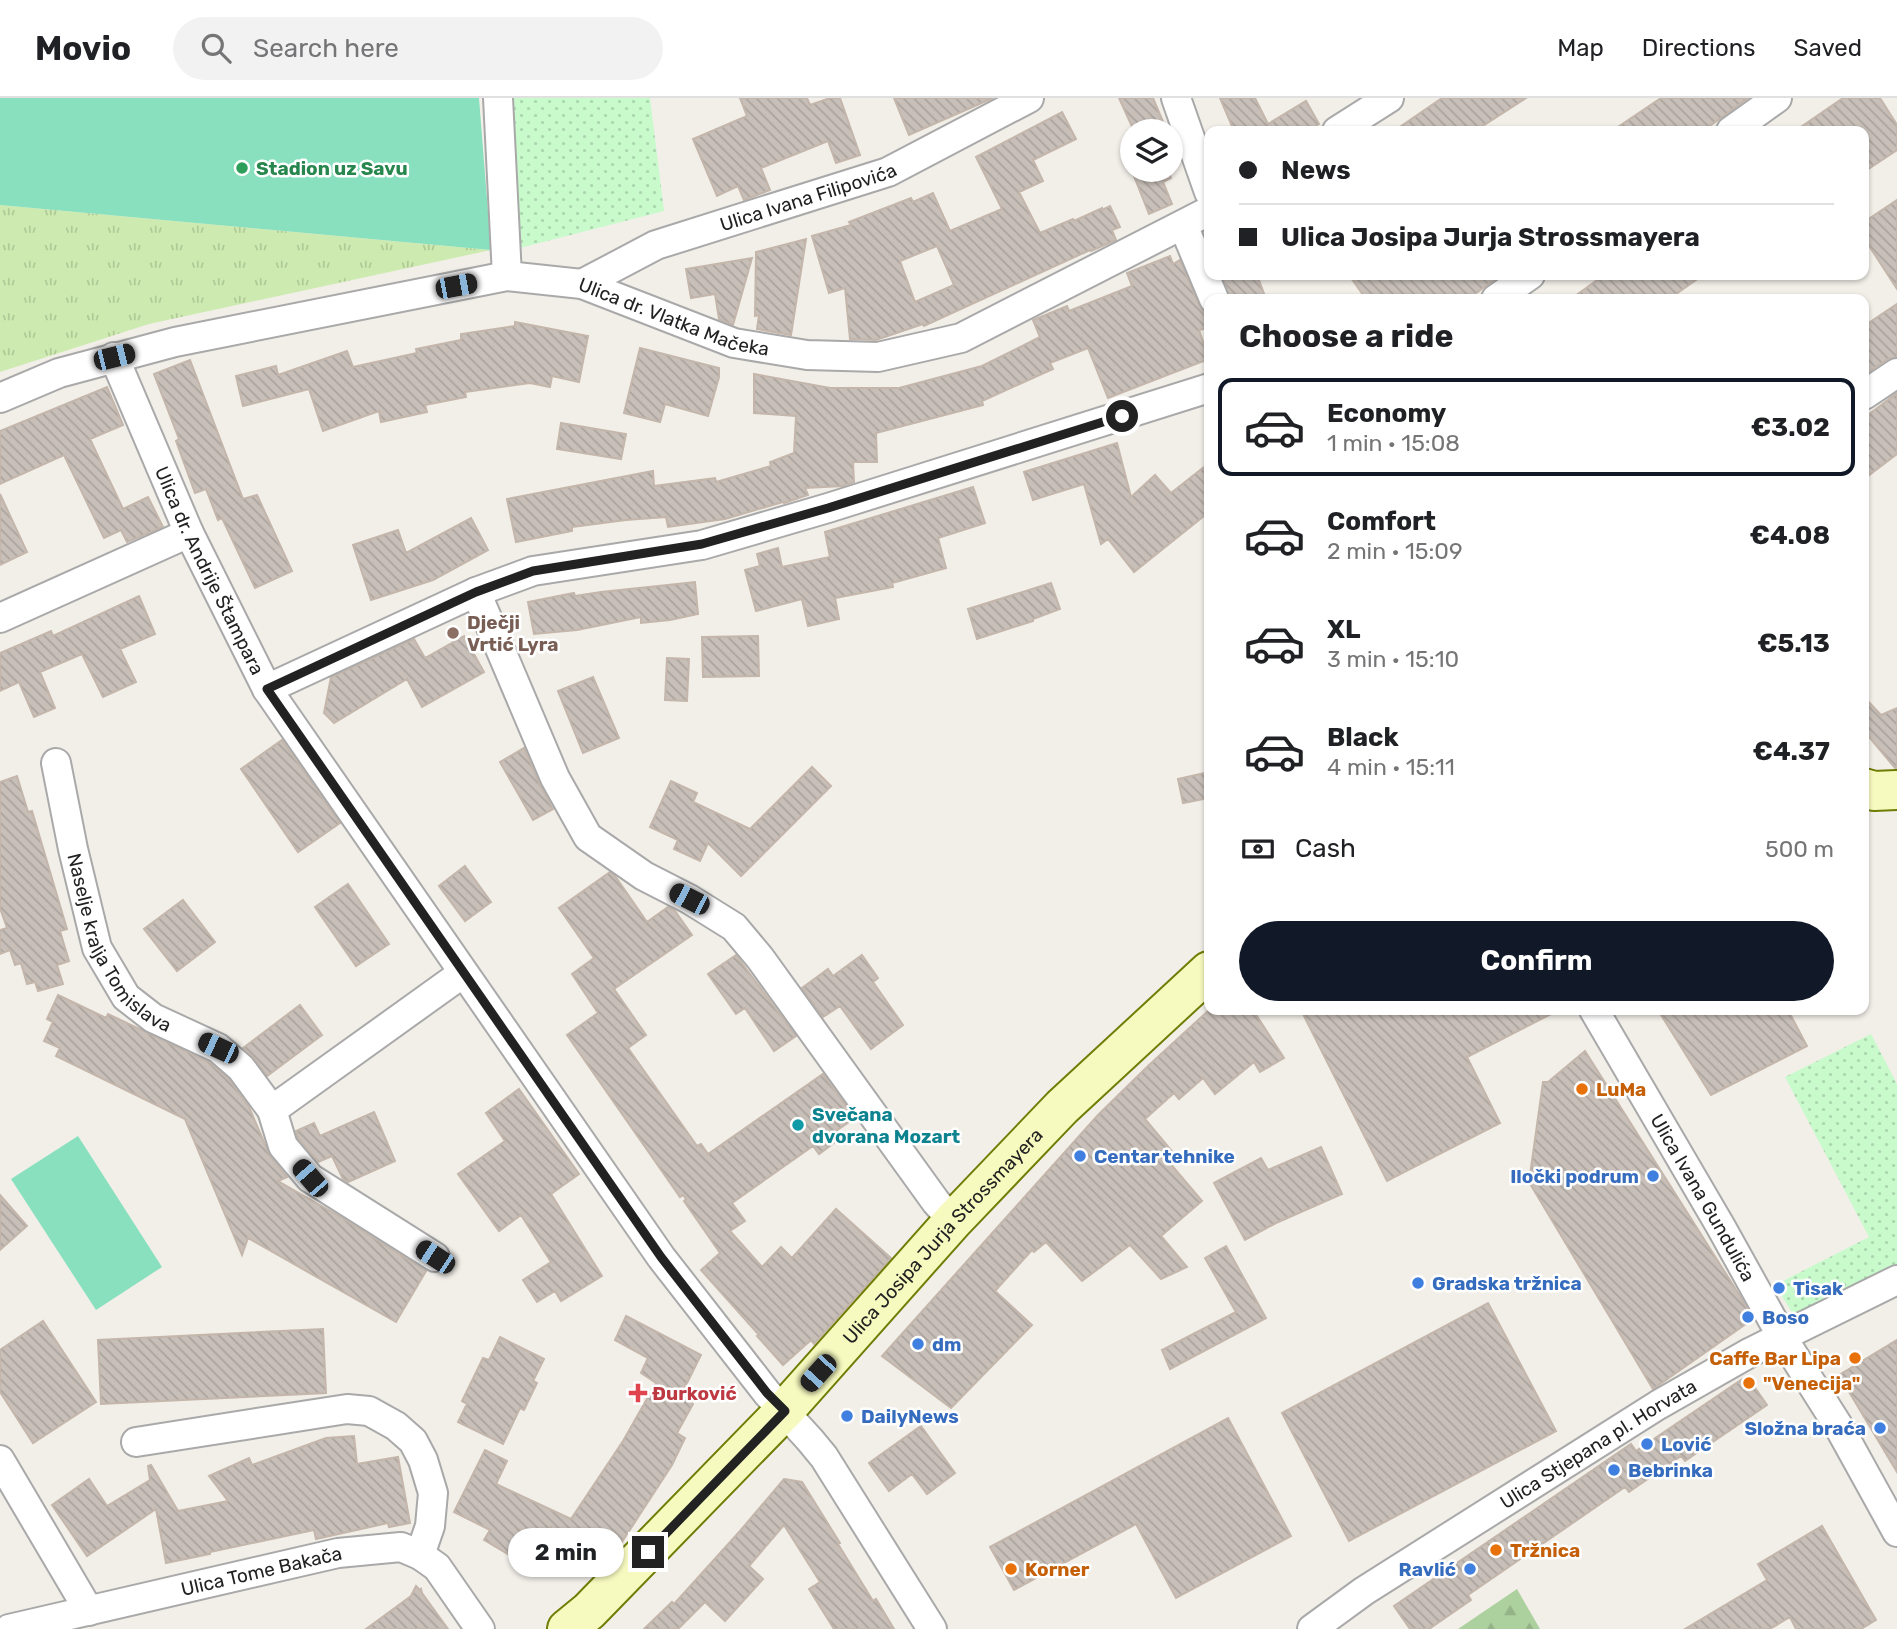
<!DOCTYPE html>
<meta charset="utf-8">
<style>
:root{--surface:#fff;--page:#f2f2f2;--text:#202124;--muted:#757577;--line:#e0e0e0;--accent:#111827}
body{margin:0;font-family:Rubik,sans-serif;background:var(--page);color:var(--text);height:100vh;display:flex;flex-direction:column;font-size:26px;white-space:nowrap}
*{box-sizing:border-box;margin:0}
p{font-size:23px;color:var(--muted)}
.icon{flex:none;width:38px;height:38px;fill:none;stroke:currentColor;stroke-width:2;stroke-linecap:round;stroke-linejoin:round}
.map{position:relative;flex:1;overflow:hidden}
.side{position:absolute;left:1204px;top:196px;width:665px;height:721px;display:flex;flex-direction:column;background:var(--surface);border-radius:14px;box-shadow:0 2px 5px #0004}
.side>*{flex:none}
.guide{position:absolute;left:1204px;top:28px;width:665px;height:154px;border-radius:14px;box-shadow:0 2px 5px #0004;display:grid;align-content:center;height:154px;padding:0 35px;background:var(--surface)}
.fabs{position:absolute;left:1120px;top:21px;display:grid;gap:14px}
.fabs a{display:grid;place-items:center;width:63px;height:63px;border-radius:50%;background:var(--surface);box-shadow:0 2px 5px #0004;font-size:35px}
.end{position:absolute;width:32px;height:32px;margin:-16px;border:9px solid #222;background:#fff;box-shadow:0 0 0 4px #fff}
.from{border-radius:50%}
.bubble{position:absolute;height:49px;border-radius:24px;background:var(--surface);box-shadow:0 2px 5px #0004;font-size:23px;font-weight:700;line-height:49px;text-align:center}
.car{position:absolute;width:21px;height:42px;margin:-21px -10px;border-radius:9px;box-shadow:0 0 5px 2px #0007;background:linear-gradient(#222 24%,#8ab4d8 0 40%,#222 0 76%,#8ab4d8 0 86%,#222 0)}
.guide b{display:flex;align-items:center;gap:24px;height:66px;font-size:26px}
.guide b+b{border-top:2px solid var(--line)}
.guide i{width:18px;height:18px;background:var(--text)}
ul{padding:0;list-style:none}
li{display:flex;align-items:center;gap:21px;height:98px;margin:0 14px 10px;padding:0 21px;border:4px solid transparent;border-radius:14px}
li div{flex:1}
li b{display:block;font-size:26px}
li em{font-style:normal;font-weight:700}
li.selected{border-color:var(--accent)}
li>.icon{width:63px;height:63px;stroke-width:1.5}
h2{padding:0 35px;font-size:32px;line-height:84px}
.pay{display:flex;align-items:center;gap:18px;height:77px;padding:0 35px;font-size:26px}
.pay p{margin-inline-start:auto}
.cta{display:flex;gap:14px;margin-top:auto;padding:14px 35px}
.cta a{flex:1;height:80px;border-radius:42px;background:var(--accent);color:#fff;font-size:28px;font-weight:700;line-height:80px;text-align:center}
header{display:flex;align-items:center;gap:42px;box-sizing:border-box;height:98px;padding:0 35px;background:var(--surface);border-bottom:2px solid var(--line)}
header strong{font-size:33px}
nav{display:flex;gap:38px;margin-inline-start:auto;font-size:24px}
.search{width:490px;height:63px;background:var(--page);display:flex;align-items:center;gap:18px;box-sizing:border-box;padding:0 24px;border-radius:38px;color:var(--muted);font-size:26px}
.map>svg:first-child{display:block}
.grass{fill:url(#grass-tufts)}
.forest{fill:url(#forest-firs)}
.park{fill:url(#park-dots)}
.pitch{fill:#88e0be}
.building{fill:url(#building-back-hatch);stroke:#c4b6ab;stroke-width:2;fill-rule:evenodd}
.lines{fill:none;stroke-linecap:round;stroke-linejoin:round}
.street-casing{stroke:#a9a9a9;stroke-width:32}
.secondary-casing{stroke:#707d05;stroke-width:42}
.street{stroke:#fff;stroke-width:28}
.secondary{stroke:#f7fabf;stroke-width:38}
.route{stroke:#222;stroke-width:9}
.leisure-dot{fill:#2e9e5b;stroke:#fff;stroke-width:2.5}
.education-dot{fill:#8d6e63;stroke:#fff;stroke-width:2.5}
.food-dot{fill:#e8710a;stroke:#fff;stroke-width:2.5}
.culture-dot{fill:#0f9aa8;stroke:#fff;stroke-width:2.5}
.shop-dot{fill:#3f7fe0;stroke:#fff;stroke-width:2.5}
.health-dot{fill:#e0444e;stroke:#fff;stroke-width:2.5}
.labels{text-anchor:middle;stroke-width:5;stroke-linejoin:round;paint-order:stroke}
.leisure-label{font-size:19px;font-weight:bold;fill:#27864d;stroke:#fff;text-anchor:start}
.street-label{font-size:19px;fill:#222;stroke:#fff}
.education-label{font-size:19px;font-weight:bold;fill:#785e54;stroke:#fff;text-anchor:start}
.food-label{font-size:19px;font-weight:bold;fill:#c56008;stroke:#fff;text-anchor:start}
.culture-label{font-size:19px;font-weight:bold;fill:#0d838f;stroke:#fff;text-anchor:start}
.shop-label{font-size:19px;font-weight:bold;fill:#366cbe;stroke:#fff;text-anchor:start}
.health-label{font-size:19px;font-weight:bold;fill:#be3a42;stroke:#fff;text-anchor:start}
</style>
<header>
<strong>Movio</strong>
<div class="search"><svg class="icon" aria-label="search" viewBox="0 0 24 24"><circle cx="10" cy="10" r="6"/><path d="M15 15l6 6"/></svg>Search here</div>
<nav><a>Map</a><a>Directions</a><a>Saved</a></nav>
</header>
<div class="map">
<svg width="1897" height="1531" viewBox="0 0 1897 1531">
<defs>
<pattern id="grass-tufts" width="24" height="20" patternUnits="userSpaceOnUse" patternTransform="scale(1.75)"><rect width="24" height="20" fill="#cdebb0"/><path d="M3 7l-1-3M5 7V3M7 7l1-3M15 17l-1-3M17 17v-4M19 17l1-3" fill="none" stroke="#b0c997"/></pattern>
<pattern id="forest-firs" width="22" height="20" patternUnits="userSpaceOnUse" patternTransform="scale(1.75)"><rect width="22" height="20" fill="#add19e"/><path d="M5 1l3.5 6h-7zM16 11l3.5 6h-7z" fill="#95b388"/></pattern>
<pattern id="park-dots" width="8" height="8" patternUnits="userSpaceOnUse" patternTransform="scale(1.75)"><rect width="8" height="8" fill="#c8facc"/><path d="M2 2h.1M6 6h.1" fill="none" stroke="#acd6af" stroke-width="1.8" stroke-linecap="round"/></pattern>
<pattern id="building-back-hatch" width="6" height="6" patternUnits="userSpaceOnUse" patternTransform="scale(1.75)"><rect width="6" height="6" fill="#c7bfb8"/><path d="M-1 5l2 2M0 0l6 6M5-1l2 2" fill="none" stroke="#aba49e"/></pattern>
</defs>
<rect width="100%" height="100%" fill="#f2efe9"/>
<path class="grass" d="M0,107L491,152L149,226L0,274Z"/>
<path class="forest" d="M1517,1491L1540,1531H1458Z"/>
<path class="park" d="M505,0H650L664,113L516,151Z
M1871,936L1897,986V1170L1796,1221L1775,1187L1869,1139L1785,979Z"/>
<path class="pitch" d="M0,0H479L491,152L0,107Z
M78,1038L162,1169L96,1212L11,1081Z"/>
<path class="building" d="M740,0H807L810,7L830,0H840L860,57L836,65L828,43L761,70L770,92L744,102L738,88L717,98L693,41L747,18Z
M894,0H993L909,37Z
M1119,0H1153L1167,33H1134Z
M1220,0H1255L1268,26L1306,3L1319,26L1308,33H1234Z
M1442,0H1526L1475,33H1394Z
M1661,0H1748L1703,33H1612Z
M1843,0H1880L1897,27V52L1864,74V33H1795Z
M1062,14L1076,41L1033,62L1043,83L1019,94L1040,135L1073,121L1074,123L1102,110V112L1110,108L1120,129L1112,132L1116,142L1091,153L1090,152L924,228L923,226L876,242L850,241L845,190L829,195L812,138L851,127L849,124L911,100L913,104L933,95L950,133L1002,111L976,59ZM937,148L954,187L915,204L900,163Z
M1135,72H1168L1171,80L1163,84L1172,106L1149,116L1132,73Z
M1897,102V191L1864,140V124Z
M806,141L791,237L757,231L759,217L755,218L756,154Z
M1170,158L1173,166L1180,162L1199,207L1203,214L1209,217V230L1199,232L1209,261L1108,300L1088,250L1050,265L1053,271L982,303L983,307L876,335L877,364H853L854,384L843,388L805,390L808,397L784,405L783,404L725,421L668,429L666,419L626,422L572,429V433L516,444L507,401L653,373L654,388L715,380L716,384L771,368L770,364L794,355L796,318L754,315V276L830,290H899L982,268L1040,239L1033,222L1067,208L1069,213L1132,188L1127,175Z
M752,160L733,227L719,221L715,196L691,200L686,171Z
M1222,177H1257L1266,201H1230Z
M1349,177H1501L1468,201H1366Z
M1604,177H1703L1669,201H1571Z
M1897,206V259L1888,261L1868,274L1864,268V228Z
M515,224L588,238L579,284L552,278L550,289L530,285L465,294L466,299L425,307L427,314L381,324L379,313L323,333L309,291L243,308L236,278L276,268L278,277L347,253L353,269L417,255L416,251L461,242V236L515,228Z
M640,250L719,270V279L708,318L665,306L660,324L624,315Z
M190,262L243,401L257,397L292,473L255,490L222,420L218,422L206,391L195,395L176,343L179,341L154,276Z
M107,289L123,327L90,341L123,411L148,399L163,429L127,444L121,432L104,440L64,357L0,386V333Z
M1897,295V356L1864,381V320Z
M561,325L626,336L621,361L557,351Z
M1117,345L1131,399L1155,377L1171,395L1209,365V414L1134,474L1108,441L1101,446L1084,386L1033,402L1024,374Z
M973,389L985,425L938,440L946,470L892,485L893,489L835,500L839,521L808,528L802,501L756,513L745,472L760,468L757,456L778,450L782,469L830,459L825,434Z
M0,396L27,454L0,467Z
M471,420L488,452L433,482L371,502L353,447L398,432L406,455Z
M695,484L698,516L670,522L641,525V519L577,532L534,536L528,504L574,495L575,498L601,494Z
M1051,485L1060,511L1033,521V523L977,541L968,511Z
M139,498L155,536L120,551L136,584L103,599L82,556L40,574L55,610L34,619L19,584L0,593V555L51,533L53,538Z
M464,538L484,574L422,609L407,581L334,625L324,615L331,579L414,541L425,560Z
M758,538L759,578L703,579L702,539Z
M667,560L689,561L687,603L665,602Z
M593,579L619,640L583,655L558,593Z
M1864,599L1881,617L1897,610V670H1895L1864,633Z
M282,642L340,725L298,754L241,671Z
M524,650L540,687L553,711L533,722L500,664Z
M812,669L831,688L741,778L708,745L700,763L674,751L678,742L650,729L671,683L697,695L693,704L750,731Z
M1209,674V700L1183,705L1178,681Z
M17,678L28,714L32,713L67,831L60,833L69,863L57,867L63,886L38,893L35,884L27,886L21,865L15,867L10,852L0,856V832L7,830L0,810V684Z
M465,768L491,804L465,823L439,788Z
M610,774L615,778L647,824L668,809L675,813L692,837L614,891L646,937L628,950L697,1048L701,1046L708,1056L823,976L855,1020L833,1035L838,1042L819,1056L813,1048L732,1105L745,1123L730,1133L762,1169L781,1149L792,1160L836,1111L891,1160L814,1246L811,1242L783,1267L757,1238L759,1237L701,1172L720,1155L684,1103L686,1101L683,1097L680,1099L567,937L598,915L572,876L594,860L559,810Z
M348,786L389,846L356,868L315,809Z
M183,802L215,844L177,873L144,831Z
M736,857L796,938L774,953L745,910L736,916L708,876Z
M862,857L878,880L873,884L903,927L871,951L840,908L823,919L802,890L828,871L833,878Z
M58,897L106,920L108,916L209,964L229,981L249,1009L270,1058L287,1079L278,1083L339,1118L426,1173L396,1224L248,1140L242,1157L185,1021L56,958L60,950L44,943L53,924L47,921Z
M300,907L322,937L267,978L254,960L243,950Z
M1209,912H1253L1284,960L1260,974L1254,964L1215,996L1203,980L1179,1001L1174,995L1145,1021L1175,1057L1168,1063L1202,1103L1161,1138L1187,1169L1161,1181L1130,1147L1082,1183L1046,1144L1034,1154L1032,1152L995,1193L1032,1227L951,1310L882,1258L1098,1017L1148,968Z
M1301,912H1559L1467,959L1500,1025L1387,1083Z
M1658,912H1788L1807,948L1711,997Z
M1585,953L1740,1198L1753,1221L1653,1291L1529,1084L1543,984H1548Z
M519,991L579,1076L551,1096L602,1178L561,1203L555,1193L537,1204L523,1182L551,1164L521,1117L499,1133L458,1076L505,1043L486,1015Z
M374,1014L395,1063L348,1084L343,1081L332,1058L318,1064L298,1040L296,1033L314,1025L320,1038Z
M1321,1049L1342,1096L1276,1125L1245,1142L1214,1085L1261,1060L1268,1072Z
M0,1097L27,1128L0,1152Z
M1226,1148L1266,1220L1170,1271L1162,1252L1236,1214L1205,1160Z
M1488,1205L1556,1333L1349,1443L1282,1315Z
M626,1218L701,1257L681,1297L693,1306L677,1335L685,1340L672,1367L618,1450L606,1444L594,1467L576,1476L567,1471L551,1429L528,1468L484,1442L490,1432L454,1414L485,1352L507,1363L496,1386L571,1421L623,1343L656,1285L641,1275L648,1260L615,1242Z
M43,1223L96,1304L33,1345L0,1294V1252Z
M323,1231L326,1295L101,1306L98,1242Z
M500,1239L544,1261L533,1283L537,1285L524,1312L520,1310L503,1346L458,1324L467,1306L462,1303L483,1260L489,1262Z
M1897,1242V1374L1839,1277Z
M1747,1278L1767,1307L1685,1363L1681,1358L1629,1394L1625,1389L1468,1497L1471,1502L1429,1531H1410L1394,1508L1631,1346L1636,1353Z
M1228,1320L1291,1438L1176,1500L1136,1426L1014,1492L990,1449Z
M921,1328L955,1375L927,1396L912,1376L889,1393L869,1365Z
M354,1338L357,1366L398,1359L410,1425L389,1429L388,1425L316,1441L314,1432L210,1454V1456L166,1465L156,1411L87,1458L52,1407L89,1381L107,1408L150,1382L148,1368L151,1367L178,1413L228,1403L209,1378L249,1360L252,1367L326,1340Z
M784,1381L802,1384L840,1445L838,1446L873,1503L876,1501L894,1531H834L809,1491L820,1484L784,1427L749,1468L763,1481L725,1523L705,1504L678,1531H644L672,1504L674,1506L740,1433Z
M1822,1428L1876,1522L1861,1531H1796L1790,1519L1770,1531H1685L1767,1482L1758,1466Z
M416,1488L420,1492L421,1491L422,1495L448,1531H366L411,1498Z"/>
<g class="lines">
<defs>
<g id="street">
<path d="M498,0L507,178"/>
<path d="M1176,0L1209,94"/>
<path d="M1337,33L1389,0"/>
<path d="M1731,33L1777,0"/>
<path d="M1183,127L1214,201"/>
<path id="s1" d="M582,186L656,147L888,74L1029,0"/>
<path d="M1496,201L1530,177"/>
<path id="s2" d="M114,259L189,435L267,591L661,1159L767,1295L810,1342L824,1359L932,1531"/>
<path d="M1864,297L1897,275"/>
<path id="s3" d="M0,300L59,275L175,244L507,178L582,186L734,245L807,257L878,259L961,240L1209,113"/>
<path d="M476,494L555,680L588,739L644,778L689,801L734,829L760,860L936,1104L953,1123"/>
<path d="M0,520L189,435"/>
<path d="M267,591L476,494L533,473L702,447L828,410L1209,290"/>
<path id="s4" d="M56,665L73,751L97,850L126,899L153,920L218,950L241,970L272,1012"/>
<path id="s5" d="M1594,912L1721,1129L1782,1239L1839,1329L1897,1434"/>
<path d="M435,1159L310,1080L283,1048L272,1012L463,875"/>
<path d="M136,1344L347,1311L369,1313L396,1328L413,1343L423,1362L433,1395L430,1428L420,1457"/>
<path d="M0,1362L89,1513"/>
<path id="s6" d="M9,1531L338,1455L401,1449L420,1457L437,1469L480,1531"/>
<path id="s7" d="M1312,1531L1364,1493L1658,1307L1751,1254L1897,1182"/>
</g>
<g id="secondary">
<path d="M1864,690L1874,693L1897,692"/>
<path id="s8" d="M567,1531L589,1513L784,1313L953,1123L1062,1009L1209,873"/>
</g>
</defs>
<use href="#street" class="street-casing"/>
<use href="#secondary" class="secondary-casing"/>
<use href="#street" class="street"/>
<use href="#secondary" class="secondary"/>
</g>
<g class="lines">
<path class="route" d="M648,1454L785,1313L767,1295L661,1159L267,591L476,494L533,473L702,446L828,410L1122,318"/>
</g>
<circle class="leisure-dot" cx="242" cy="70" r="7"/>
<circle class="education-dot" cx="453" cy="535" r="7"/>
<g class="food-dot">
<circle cx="1582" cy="991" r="7"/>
<circle cx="1855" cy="1260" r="7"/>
<circle cx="1749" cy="1285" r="7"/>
<circle cx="1496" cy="1452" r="7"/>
<circle cx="1011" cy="1471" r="7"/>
</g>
<circle class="culture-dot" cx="798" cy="1027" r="7"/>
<g class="shop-dot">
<circle cx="1080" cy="1058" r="7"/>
<circle cx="1653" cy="1078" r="7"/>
<circle cx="1418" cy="1185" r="7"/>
<circle cx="1779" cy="1190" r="7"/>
<circle cx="1748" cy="1219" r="7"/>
<circle cx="918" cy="1246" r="7"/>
<circle cx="847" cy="1318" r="7"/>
<circle cx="1880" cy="1330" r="7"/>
<circle cx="1647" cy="1346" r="7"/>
<circle cx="1614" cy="1372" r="7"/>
<circle cx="1470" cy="1471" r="7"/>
</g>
<path class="health-dot" d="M634.5 1284.5h7v7h7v7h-7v7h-7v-7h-7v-7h7z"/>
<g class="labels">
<g class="leisure-label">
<text x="256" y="77">Stadion uz Savu</text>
</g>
<g class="street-label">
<text dy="7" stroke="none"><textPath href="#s1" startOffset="243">Ulica Ivana Filipovića</textPath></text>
<text dy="7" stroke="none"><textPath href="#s3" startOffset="696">Ulica dr. Vlatka Mačeka</textPath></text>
<text dy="7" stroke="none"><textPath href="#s2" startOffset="234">Ulica dr. Andrije Štampara</textPath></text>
<text dy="7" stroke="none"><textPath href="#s4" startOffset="196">Naselje kralja Tomislava</textPath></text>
<text dy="7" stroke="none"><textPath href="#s5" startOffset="217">Ulica Ivana Gundulića</textPath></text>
<text dy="7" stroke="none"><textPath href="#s8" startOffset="544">Ulica Josipa Jurja Strossmayera</textPath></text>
<text dy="7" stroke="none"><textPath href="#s7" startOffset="341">Ulica Stjepana pl. Horvata</textPath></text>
<text dy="7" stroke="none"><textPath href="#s6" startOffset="259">Ulica Tome Bakača</textPath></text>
</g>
<g class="education-label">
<text x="467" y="531">Dječji<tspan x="467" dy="22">Vrtić Lyra</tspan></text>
</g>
<g class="food-label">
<text x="1596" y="998">LuMa</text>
<text x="1841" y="1267" text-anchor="end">Caffe Bar Lipa</text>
<text x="1763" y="1292">"Venecija"</text>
<text x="1510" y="1459">Tržnica</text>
<text x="1025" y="1478">Korner</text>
</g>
<g class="culture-label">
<text x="812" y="1023">Svečana<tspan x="812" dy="22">dvorana Mozart</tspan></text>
</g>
<g class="shop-label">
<text x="1094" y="1065">Centar tehnike</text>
<text x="1639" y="1085" text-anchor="end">Iločki podrum</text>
<text x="1432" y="1192">Gradska tržnica</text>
<text x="1793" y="1197">Tisak</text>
<text x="1762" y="1226">Boso</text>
<text x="932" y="1253">dm</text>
<text x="861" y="1325">DailyNews</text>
<text x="1866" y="1337" text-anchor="end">Složna braća</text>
<text x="1661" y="1353">Lović</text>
<text x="1628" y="1379">Bebrinka</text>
<text x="1456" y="1478" text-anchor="end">Ravlić</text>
</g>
<g class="health-label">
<text x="652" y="1302">Đurković</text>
</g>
</g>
</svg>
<div class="fabs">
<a><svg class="icon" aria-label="layers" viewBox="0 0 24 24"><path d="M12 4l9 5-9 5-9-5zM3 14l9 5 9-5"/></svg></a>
</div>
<i class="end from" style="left:1122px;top:318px"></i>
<i class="end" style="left:648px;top:1454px"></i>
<div class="bubble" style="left:508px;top:1430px;width:116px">2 min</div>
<i class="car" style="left:456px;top:188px;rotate:79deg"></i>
<i class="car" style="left:114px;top:259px;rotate:76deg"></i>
<i class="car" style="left:689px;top:801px;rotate:297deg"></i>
<i class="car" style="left:218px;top:950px;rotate:295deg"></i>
<i class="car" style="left:310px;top:1080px;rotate:319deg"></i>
<i class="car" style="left:435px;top:1159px;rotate:303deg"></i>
<i class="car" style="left:818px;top:1275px;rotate:222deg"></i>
<div class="guide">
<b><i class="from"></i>News</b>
<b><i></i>Ulica Josipa Jurja Strossmayera</b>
</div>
<section class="side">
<h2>Choose a ride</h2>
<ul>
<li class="selected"><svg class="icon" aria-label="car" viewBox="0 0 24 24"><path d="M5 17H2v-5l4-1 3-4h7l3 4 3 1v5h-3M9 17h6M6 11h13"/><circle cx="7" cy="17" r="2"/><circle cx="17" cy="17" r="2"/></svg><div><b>Economy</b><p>1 min · 15:08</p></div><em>€3.02</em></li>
<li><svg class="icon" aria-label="car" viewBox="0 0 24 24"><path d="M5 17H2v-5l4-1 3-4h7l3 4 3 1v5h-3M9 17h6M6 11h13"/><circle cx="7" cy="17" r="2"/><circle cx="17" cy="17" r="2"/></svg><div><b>Comfort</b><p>2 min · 15:09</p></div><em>€4.08</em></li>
<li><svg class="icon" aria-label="car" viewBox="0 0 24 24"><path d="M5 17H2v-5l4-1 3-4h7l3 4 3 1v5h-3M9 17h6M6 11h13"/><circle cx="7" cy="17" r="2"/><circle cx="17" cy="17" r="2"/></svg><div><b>XL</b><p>3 min · 15:10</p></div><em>€5.13</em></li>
<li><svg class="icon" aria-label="car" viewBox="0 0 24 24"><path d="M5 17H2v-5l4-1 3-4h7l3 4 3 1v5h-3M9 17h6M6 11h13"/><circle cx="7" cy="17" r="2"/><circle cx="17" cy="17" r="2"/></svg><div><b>Black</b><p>4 min · 15:11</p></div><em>€4.37</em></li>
</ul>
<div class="pay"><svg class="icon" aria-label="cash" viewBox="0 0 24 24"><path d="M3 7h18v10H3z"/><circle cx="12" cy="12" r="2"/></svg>Cash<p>500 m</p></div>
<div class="cta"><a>Confirm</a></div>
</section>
</div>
